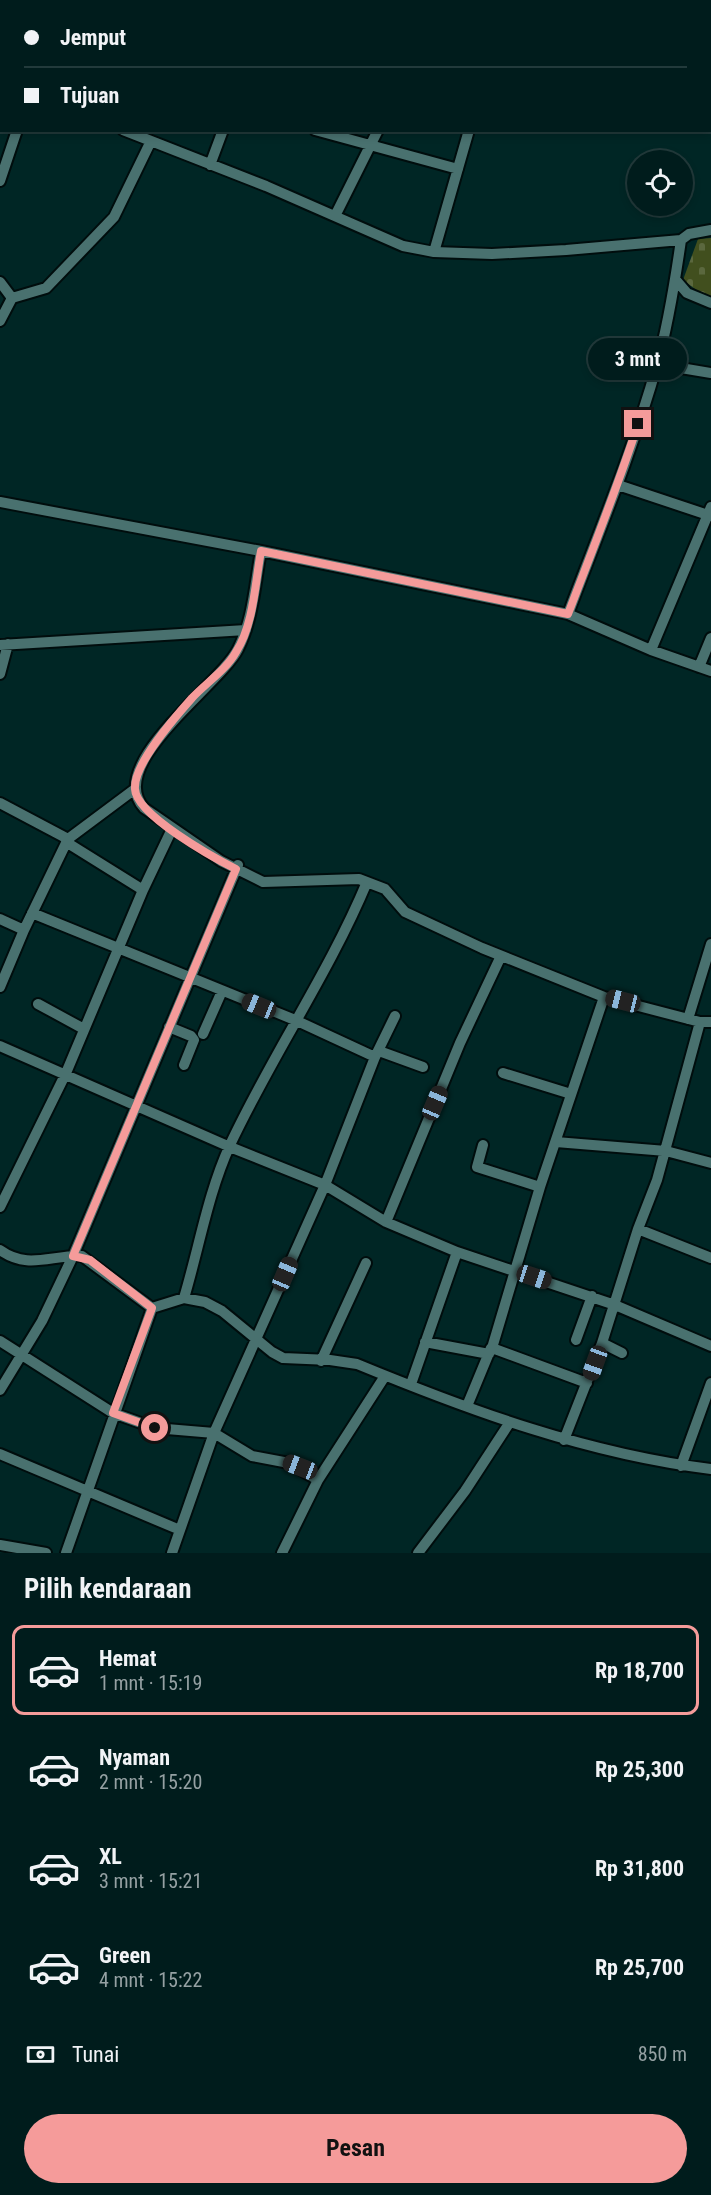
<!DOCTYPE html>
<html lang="id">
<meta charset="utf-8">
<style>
:root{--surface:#001c1c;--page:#0a2525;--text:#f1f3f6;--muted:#95a1a3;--line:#223a3b;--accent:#f59b9a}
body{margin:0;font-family:"Roboto Condensed",sans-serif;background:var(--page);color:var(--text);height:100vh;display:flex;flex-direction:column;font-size:22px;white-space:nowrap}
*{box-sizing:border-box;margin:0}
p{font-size:20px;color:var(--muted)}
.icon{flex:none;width:33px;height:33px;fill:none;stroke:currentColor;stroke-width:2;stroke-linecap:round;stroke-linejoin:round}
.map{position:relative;height:1553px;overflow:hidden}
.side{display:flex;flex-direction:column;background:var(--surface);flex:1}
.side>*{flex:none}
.hud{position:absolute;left:0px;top:0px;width:711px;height:132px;box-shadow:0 3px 9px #0003,0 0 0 2px var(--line);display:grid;align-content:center;height:132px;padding:0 24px;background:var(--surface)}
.fabs{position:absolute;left:627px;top:150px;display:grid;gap:12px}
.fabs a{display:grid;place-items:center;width:66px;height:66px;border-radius:50%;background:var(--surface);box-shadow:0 3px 9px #0003,0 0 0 2px var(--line);font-size:30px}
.end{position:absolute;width:27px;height:27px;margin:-14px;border:8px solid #f59b9a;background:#111;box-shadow:0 0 0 3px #111}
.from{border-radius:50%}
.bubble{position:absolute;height:42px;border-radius:21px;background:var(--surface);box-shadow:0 3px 9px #0003,0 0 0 2px var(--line);font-size:20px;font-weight:700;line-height:42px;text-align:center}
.car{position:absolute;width:18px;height:36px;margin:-18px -9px;border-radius:8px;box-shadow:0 0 4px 2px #0007;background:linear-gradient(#222 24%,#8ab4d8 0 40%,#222 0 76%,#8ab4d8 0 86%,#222 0)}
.hud b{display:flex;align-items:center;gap:21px;height:57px;font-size:22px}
.hud b+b{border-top:2px solid var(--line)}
.hud i{width:15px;height:15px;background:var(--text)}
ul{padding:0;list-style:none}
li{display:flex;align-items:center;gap:18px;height:90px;margin:0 12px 9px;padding:0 12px;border:3px solid transparent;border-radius:12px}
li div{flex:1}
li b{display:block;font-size:22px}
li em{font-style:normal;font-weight:700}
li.on{border-color:var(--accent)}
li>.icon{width:54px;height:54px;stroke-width:1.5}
h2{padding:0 24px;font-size:27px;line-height:72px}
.pay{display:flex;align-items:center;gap:15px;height:66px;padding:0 24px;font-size:22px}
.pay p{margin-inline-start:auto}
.primary-button{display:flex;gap:12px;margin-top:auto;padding:12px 24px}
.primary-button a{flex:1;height:69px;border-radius:36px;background:var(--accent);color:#111;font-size:24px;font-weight:700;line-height:69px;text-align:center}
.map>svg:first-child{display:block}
.cemetery{fill:url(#cemetery-stones)}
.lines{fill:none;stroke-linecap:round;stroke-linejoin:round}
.stream{stroke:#445d88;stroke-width:4}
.minor-casing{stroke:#000d0d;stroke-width:14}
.minor{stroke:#49716f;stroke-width:10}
.route{stroke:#f59b9a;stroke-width:8}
</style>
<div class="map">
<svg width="711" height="1553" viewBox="0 0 711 1553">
<defs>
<pattern id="cemetery-stones" width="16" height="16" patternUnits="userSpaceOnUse" patternTransform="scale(1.5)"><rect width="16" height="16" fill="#414f1e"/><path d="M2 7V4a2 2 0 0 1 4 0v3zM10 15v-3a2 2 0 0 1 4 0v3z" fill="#5b683e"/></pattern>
</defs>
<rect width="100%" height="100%" fill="#002625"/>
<path class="cemetery" d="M711,238V301L683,280L698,239Z"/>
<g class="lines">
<path class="stream" d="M227,0L234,2
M710,98L711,99"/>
<defs>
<path id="minor" d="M260,0L267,2
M13,2V0
M121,2V0
M297,2L298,0
M435,2L436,0
M710,86L711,87
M0,90L2,80
M0,107L2,108
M123,130L266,186L403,246L434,252L492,254L566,250L681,240
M315,130L458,169
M210,165L223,130
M0,181L17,130
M335,216L378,130
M711,230L689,234L681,240C675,282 668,325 657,365C633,450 599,532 568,614L651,650L711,671
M434,252L469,130
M675,279L687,293L711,303
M0,282L12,298
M0,321L12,298L46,288L114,217L150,143
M657,364L711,373
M618,485L711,516
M0,502L261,551L568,614
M261,551C255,583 253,620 238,649C221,684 104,764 144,808L221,861L263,882L359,879L385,889L405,912L482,948L604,997L700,1022H711
M0,645L246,630
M651,650L711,507
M699,667L711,638
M0,674L8,644
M0,803L68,839L135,789
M66,842L143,890
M32,913L295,1020L375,1057
M0,919L24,930
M0,987L24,930L68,839
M38,1004L84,1029
M688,1019L711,944
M169,1027L191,1036L194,1040L184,1065
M203,1034L222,991
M0,1046L230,1147L325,1185L386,1222L457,1252L615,1305L711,1346
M379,1051L423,1067
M503,1073L571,1094
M556,1142L666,1151L711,1163
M483,1145L477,1167L540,1187
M0,1207L66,1073L143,890L172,829
M386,1222L460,1043L501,956
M638,1229L711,1258
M0,1250C28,1270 50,1255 82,1256L152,1308L184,1298L205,1302L222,1311L272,1352L283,1358L330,1360L357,1364C471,1411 588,1454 711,1469
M184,1298C199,1248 208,1193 230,1145C272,1055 329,973 367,882
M576,1340L592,1296
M0,1341L113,1413L155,1428L214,1433L252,1456L289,1463L318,1480L282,1553
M425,1342L489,1354
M602,1343L622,1353
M321,1361L366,1263
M587,1383L492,1348L540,1187L604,997
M411,1384L457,1252
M0,1390L42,1321L73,1256L238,865
M467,1406L491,1348
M564,1440L602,1343L638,1229L657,1180L700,1022
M0,1454L180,1530
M681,1466L711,1383
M318,1480L385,1376
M0,1545L46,1553
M66,1553L152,1308
M172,1553L214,1433L325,1185L375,1057L395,1016
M418,1553L465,1491L510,1422"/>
</defs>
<use href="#minor" class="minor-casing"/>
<use href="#minor" class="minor"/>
</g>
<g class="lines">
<path class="route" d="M155,1428L113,1413L152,1308L90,1260L73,1256L236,869C214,858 136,815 135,789C133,764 176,716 192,698C206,683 226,670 236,652C254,624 255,583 261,551L568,614C592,551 617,489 638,424"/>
</g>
</svg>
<div class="fabs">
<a><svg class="icon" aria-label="locate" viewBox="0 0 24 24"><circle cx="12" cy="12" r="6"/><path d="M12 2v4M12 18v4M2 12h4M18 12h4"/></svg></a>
</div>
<i class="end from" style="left:155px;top:1428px"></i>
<i class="end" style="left:638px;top:424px"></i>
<div class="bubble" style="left:588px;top:338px;width:99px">3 mnt</div>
<i class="car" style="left:623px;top:1001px;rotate:284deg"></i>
<i class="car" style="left:259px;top:1006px;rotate:292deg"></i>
<i class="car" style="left:435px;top:1103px;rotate:23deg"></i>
<i class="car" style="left:285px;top:1274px;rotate:23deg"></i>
<i class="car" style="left:534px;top:1277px;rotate:108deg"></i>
<i class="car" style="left:595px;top:1363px;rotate:200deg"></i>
<i class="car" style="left:300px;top:1467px;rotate:291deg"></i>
<div class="hud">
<b><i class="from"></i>Jemput</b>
<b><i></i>Tujuan</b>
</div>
</div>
<section class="side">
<h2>Pilih kendaraan</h2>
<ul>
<li class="on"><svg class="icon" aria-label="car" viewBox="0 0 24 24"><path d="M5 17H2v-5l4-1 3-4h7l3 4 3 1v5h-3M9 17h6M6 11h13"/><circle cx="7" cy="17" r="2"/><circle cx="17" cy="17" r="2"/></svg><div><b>Hemat</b><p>1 mnt · 15:19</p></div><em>Rp 18,700</em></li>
<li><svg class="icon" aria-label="car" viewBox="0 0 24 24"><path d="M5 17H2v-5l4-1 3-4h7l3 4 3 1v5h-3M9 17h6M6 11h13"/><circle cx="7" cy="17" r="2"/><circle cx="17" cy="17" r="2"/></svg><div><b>Nyaman</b><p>2 mnt · 15:20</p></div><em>Rp 25,300</em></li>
<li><svg class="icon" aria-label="car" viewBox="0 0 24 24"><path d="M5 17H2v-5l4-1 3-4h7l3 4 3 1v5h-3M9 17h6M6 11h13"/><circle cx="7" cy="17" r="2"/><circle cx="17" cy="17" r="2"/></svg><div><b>XL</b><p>3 mnt · 15:21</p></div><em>Rp 31,800</em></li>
<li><svg class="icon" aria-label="car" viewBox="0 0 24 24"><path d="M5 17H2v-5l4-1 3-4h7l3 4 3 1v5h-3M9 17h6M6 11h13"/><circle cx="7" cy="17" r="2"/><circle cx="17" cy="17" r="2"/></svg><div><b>Green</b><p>4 mnt · 15:22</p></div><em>Rp 25,700</em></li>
</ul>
<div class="pay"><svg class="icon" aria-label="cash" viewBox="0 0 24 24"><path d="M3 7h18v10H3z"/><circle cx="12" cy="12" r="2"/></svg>Tunai<p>850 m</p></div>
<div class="primary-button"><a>Pesan</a></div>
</section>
